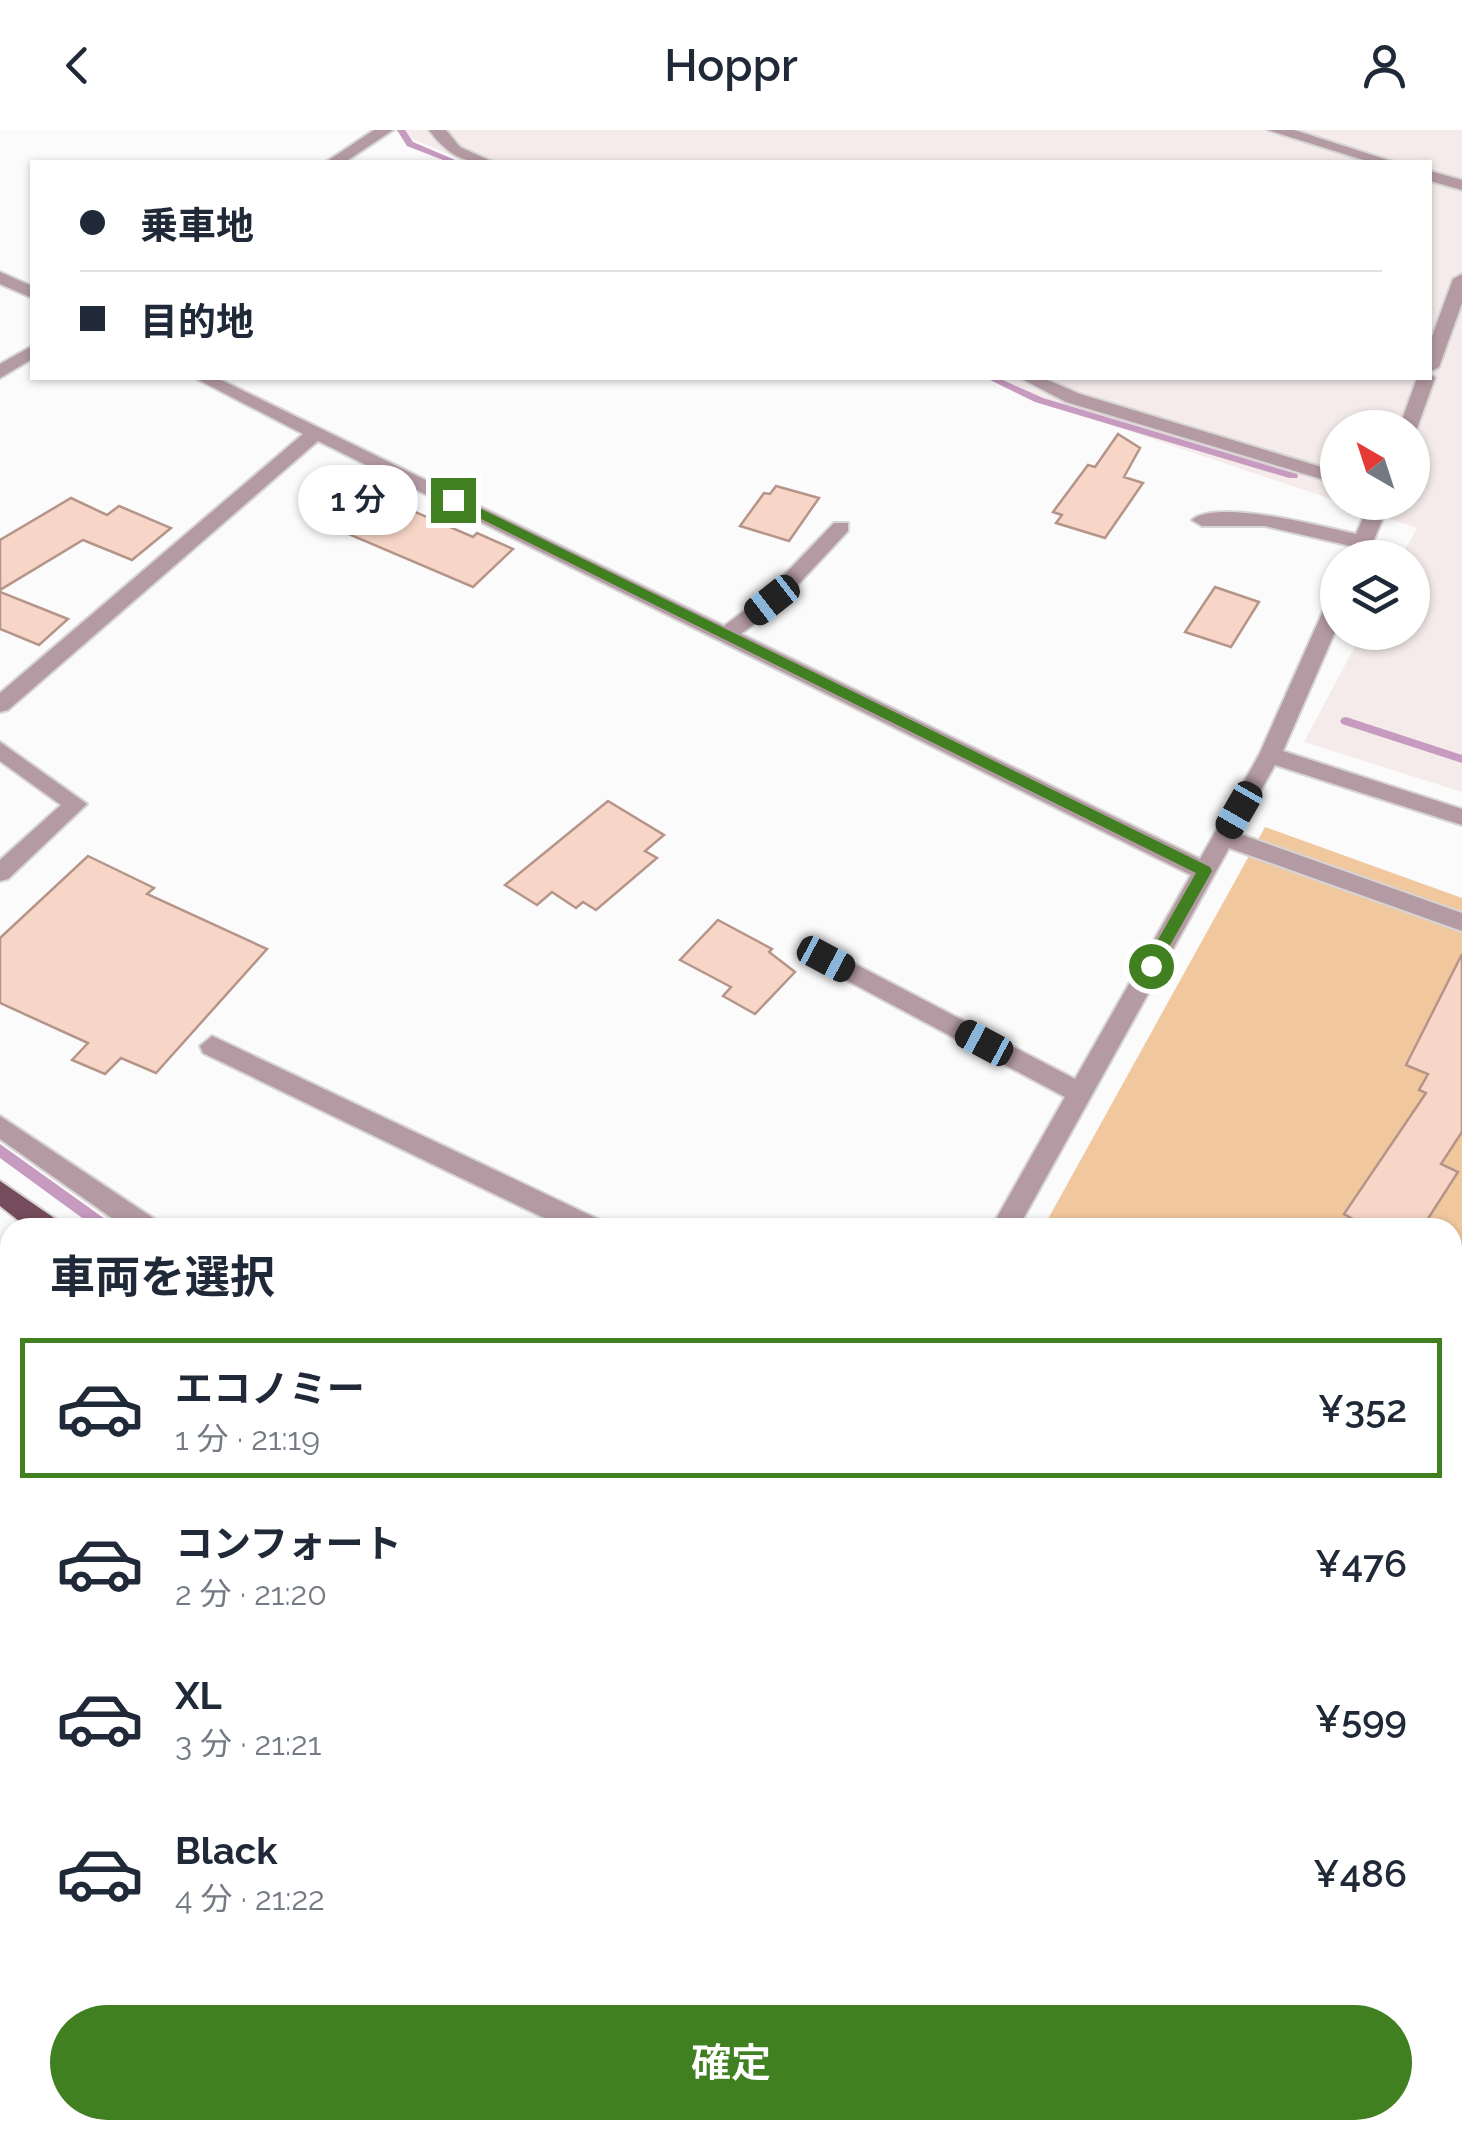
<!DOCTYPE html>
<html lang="ja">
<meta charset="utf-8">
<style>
:root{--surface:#fff;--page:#f6f6f7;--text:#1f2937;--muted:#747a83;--line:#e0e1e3;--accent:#408021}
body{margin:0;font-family:Raleway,"Noto Sans JP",sans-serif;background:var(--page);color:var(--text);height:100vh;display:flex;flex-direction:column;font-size:38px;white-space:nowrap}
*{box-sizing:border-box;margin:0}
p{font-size:32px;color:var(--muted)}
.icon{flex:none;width:55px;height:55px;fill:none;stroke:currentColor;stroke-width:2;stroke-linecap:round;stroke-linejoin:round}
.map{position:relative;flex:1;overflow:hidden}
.details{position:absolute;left:0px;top:1088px;width:1462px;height:922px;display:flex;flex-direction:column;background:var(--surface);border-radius:30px 30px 0 0;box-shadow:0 2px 8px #0004}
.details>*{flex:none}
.top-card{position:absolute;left:30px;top:30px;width:1402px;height:220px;border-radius:0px;box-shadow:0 2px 8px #0004;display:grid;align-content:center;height:220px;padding:0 50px;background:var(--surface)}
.needle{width:65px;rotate:321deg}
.tools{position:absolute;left:1320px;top:280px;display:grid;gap:20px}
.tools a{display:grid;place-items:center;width:110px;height:110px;border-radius:50%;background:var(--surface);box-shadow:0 2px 8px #0004;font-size:50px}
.end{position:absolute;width:45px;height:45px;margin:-22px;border:12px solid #408021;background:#fff;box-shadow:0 0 0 5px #fff}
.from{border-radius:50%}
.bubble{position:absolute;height:70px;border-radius:35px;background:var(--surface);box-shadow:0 2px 8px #0004;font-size:32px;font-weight:600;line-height:70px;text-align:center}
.car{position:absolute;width:30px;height:60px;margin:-30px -15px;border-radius:12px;box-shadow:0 0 8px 2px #0007;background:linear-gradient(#222 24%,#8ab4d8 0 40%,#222 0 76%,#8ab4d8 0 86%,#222 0)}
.top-card b{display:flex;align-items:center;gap:35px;height:95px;font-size:38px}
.top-card b+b{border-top:2px solid var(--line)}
.top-card i{width:25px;height:25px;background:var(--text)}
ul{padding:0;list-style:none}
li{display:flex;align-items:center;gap:30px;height:140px;margin:0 20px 15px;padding:0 30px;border:5px solid transparent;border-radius:0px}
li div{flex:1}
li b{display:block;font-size:38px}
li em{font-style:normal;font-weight:600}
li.current{border-color:var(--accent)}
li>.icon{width:90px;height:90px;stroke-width:1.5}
h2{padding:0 50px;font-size:45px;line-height:120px}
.primary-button{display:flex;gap:20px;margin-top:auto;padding:20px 50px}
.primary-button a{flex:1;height:115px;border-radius:60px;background:var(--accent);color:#fff;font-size:40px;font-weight:600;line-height:115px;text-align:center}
header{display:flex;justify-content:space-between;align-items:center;height:130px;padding:0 50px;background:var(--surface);font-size:45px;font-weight:600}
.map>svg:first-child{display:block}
.built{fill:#f5ebeb}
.green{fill:#f1c89e}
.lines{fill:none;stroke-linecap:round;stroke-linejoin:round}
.stream{fill:#c79abf;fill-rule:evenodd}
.building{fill:#f7d6c8;stroke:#b59589;stroke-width:2.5}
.minor-casing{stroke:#d7d4d4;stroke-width:4}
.major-casing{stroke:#d7d4d4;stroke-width:4}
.path{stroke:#9a9393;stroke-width:8;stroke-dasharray:6 9;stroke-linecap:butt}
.minor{fill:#b49aa3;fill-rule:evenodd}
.major{fill:#764b5b;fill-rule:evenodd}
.route{fill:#408021}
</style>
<header><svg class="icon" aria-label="back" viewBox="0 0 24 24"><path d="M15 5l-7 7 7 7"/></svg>Hoppr<svg class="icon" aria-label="person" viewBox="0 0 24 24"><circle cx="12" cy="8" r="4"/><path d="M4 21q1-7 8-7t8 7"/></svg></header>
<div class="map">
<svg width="1462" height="2008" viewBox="0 0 1462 2008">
<rect width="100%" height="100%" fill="#fbfbfb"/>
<path class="built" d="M392,0H1462V662L1304,612L1362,503L1412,502V428L1401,427L1417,398L1342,373L1412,372V298H1338L1337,371L1069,281L997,248H1430V32H467Z"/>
<path class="green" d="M1265,697L1462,768V1297L1453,1300L1452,1098H1043Z"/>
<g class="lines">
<path class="stream" d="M397,0H405L413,12L460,32H448L407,16Z
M986,248H998L1043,268L1297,344L1298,346L1297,348H1289L1035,272Z
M1346,587L1462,625V633L1342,594L1340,591L1342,588Z
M0,1014L112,1094L114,1098H96L0,1028Z
M1373,2000H1398L1402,2008H1377Z"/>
</g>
<path class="building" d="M1118,304L1140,318L1124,347L1143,353L1105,408L1056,393L1062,385L1053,382L1088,335L1095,337Z
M776,356L819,368L789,411L740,396L764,363L770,364Z
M71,368L107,385L119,376L171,398L132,430L83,410L0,460V410Z
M385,369L473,407L477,403L513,419L473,457L346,403Z
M1215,457L1259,472L1231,517L1185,502Z
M0,462L68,489L39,515L0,499Z
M608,671L664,705L645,721L657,728L596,780L583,772L576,778L552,762L537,775L505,755Z
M88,726L154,758L147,764L267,819L156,943L121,928L105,944L72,930L88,913L0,873V808Z
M718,790L772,819L769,822L795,842L755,884L723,866L731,857L680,830Z
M1462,824V1002L1441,1034L1458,1042L1422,1098H1369L1344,1084L1426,963L1419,960L1428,944L1406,935Z"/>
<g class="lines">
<defs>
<path id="minor" d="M374,0H393L345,32H326Z
M429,0H446L460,17L493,32C463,34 447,24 429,0Z
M1268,0H1294L1394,32H1370Z
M1430,41L1462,50V60L1430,51Z
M0,142L32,156V168L0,154Z
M1462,144V173L1439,237L1430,242V212L1453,149Z
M32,216V229L0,248V234Z
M1430,243L1435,248L1417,298L1412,303V298H1399L1417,248H1430Z
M195,248H217L724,496L765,465L834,393H848V401L779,475L741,504L1200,729L1259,625L1328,470L1338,463V495L1283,621L1462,679V695L1275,635L1237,703L1462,783V801L1229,718L1018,1098H991L1065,967L818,835L814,829L818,823H834L1075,949L1191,745L318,311L8,580L0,582V563L303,304Z
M1020,248H1043L1080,264L1338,342V354L1066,272Z
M1370,372H1390L1366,428H1346L1351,416L1265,396H1202L1192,390C1216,368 1324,397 1356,404Z
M0,612L87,674L8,749L0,751V730L61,675L0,631Z
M212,906L600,1090L604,1098H565L203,923L200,916Z
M0,986L156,1090L160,1098H126L0,1009Z
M1218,2000H1252L1249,2008H1215Z"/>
<path id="major" d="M0,1051L57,1090L61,1098H28L0,1076Z
M489,2000H524L521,2008H486Z
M1271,2000H1313L1316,2008H1274Z"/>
</defs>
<use href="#minor" class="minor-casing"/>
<use href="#major" class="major-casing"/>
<path class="path" d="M1452,1340L1462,1338
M421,2000L422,2008"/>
<use href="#minor" class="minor"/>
<use href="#major" class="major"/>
</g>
<path class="route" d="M449,367H457L1210,737L1212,741L1156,840L1143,836L1196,743L449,373Z"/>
</svg>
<div class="tools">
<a><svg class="needle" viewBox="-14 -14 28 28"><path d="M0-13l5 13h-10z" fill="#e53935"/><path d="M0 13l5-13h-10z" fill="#747a83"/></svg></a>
<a><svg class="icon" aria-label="layers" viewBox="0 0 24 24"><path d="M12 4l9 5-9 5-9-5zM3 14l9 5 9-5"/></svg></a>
</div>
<i class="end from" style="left:1151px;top:836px"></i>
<i class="end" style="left:453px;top:370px"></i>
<div class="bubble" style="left:298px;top:335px;width:120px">1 分</div>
<i class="car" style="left:772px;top:470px;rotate:232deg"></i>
<i class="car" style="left:1239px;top:680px;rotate:210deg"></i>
<i class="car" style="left:826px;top:829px;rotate:118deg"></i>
<i class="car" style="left:984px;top:913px;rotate:298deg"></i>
<div class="top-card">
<b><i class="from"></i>乗車地</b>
<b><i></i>目的地</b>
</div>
<section class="details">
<h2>車両を選択</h2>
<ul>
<li class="current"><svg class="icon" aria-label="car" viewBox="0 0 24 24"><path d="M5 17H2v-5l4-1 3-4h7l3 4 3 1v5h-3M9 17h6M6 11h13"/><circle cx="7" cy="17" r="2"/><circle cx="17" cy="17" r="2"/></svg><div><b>エコノミー</b><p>1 分 · 21:19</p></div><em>¥352</em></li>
<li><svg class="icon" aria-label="car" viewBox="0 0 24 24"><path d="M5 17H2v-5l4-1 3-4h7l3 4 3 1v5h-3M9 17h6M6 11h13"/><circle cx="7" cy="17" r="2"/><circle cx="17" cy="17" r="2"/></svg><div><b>コンフォート</b><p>2 分 · 21:20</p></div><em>¥476</em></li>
<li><svg class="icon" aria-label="car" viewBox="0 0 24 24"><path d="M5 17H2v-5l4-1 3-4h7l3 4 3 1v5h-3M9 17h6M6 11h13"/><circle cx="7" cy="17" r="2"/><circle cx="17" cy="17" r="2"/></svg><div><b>XL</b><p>3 分 · 21:21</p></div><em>¥599</em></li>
<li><svg class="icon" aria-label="car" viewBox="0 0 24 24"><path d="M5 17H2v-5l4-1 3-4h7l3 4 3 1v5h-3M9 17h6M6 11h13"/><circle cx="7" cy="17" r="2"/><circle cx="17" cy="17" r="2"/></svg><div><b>Black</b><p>4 分 · 21:22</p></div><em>¥486</em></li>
</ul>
<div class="primary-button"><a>確定</a></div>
</section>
</div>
